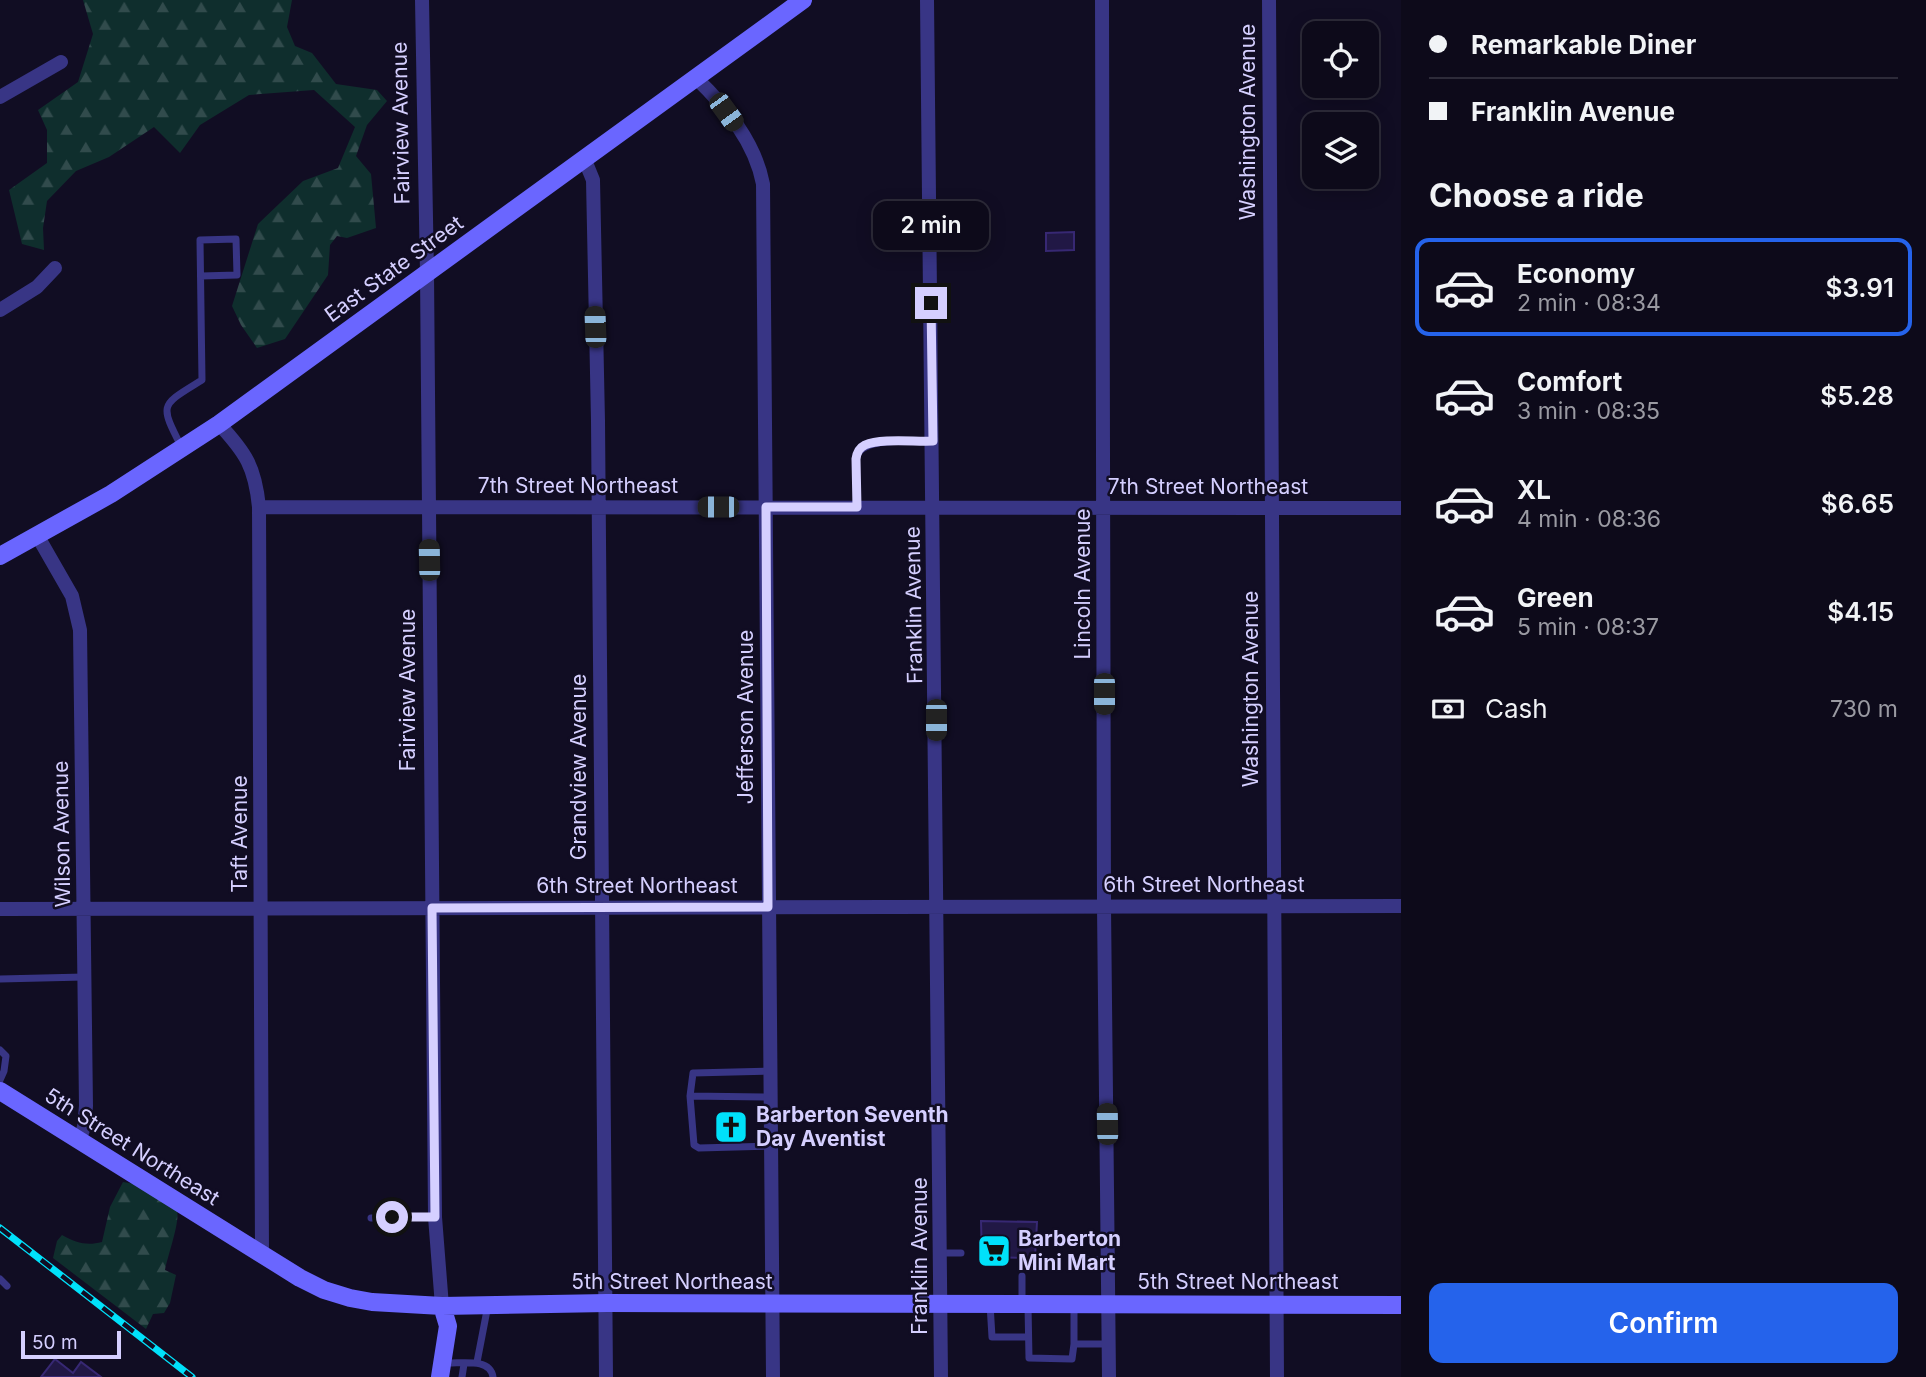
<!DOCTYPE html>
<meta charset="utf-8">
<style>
:root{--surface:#0d0a1a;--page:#161323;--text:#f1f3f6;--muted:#9a9aa2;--line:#2d2b39;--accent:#2563eb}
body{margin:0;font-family:Inter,sans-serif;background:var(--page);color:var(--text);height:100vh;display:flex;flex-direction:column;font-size:26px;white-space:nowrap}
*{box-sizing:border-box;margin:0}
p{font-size:23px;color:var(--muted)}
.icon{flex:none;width:38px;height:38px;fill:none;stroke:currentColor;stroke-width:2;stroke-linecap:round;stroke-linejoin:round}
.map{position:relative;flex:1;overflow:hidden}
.sheet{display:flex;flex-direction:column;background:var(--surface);width:525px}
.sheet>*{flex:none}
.top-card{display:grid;align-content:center;height:154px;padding:0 28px;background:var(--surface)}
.fabs{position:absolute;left:1302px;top:21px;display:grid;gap:14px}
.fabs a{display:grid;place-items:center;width:77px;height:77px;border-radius:14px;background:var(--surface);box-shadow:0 4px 18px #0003,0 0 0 2px var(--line);font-size:35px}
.scale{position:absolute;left:21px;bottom:18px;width:100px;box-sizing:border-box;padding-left:7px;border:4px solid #d5cfff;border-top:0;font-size:19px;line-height:24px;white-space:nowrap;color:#d5cfff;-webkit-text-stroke:5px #110d23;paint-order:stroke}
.end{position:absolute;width:32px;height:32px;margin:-16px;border:9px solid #d5cfff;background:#111;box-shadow:0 0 0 4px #111}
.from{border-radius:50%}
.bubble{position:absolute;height:49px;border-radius:14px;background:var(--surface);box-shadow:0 4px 18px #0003,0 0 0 2px var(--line);font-size:23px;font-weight:600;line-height:49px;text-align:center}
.car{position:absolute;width:21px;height:42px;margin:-21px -10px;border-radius:9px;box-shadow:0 0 5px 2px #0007;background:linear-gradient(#222 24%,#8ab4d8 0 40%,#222 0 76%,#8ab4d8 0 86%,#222 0)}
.top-card b{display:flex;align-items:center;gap:24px;height:66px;font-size:26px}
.top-card b+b{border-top:2px solid var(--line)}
.top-card i{width:18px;height:18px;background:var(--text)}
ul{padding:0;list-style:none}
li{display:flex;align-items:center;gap:21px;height:98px;margin:0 14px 10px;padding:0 14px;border:4px solid transparent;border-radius:14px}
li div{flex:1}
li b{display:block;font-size:26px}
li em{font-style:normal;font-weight:600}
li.on{border-color:var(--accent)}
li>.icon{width:63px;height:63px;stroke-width:1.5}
h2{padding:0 28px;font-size:32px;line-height:84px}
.pay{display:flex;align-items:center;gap:18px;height:77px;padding:0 28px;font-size:26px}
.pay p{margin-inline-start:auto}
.cta{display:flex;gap:14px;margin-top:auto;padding:14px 28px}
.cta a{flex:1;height:80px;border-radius:14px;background:var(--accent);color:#fff;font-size:28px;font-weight:600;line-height:80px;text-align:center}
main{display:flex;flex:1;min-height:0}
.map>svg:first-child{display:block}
.forest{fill:url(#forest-firs)}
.building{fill:#211845;stroke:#372873;stroke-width:2}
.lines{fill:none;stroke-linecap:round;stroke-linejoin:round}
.lane{stroke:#383585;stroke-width:7}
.street{stroke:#383585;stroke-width:14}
.secondary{stroke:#6a66ff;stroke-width:18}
.rail-casing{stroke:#00e1fa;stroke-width:7}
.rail{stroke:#110d23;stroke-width:4.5;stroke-dasharray:13;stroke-linecap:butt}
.route{stroke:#d5cfff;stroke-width:9}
.labels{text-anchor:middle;stroke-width:5;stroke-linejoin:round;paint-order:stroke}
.street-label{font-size:21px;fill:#d5cfff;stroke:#110d23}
.poi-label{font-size:21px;font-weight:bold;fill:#d5cfff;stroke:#110d23;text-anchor:start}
</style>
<main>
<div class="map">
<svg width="1401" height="1377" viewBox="0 0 1401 1377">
<defs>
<pattern id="forest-firs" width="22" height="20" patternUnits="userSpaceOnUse" patternTransform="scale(1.75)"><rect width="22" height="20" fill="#0f2e2d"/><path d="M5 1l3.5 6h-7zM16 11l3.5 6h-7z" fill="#314b4c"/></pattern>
</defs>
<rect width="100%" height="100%" fill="#110d23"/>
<path class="forest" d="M83,0H292L287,27L295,46L312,53L336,84L377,90L387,101L367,125L356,156L371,174L376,228L347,238L337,236L330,245L328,275L285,339L257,348L241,325L232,306L258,224L303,181L338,168L355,127L314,90L249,95L200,125L180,153L154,127L109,157L76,171L47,201L43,228L44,250L22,244L9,190L47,163V130L38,110L78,82L93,34Z
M123,1182L135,1184L177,1211C180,1222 168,1255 165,1270L176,1275L170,1303L164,1313L153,1314L146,1329L53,1258L57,1241L62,1235C76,1243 87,1246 102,1242L110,1207Z"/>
<path class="building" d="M1074,232V250L1046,251V233Z
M981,1221L1037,1222L1035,1258L982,1257Z
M55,1359L73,1373L81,1362L101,1377H41Z"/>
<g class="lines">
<path class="lane" d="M182,448C159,403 160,406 202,380L200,240L236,239L237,275L201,276
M857,507L856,459C859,436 914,442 933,441
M0,979L84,977
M0,1050L6,1056L4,1071L0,1080
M690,1096L693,1073L770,1071
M771,1146L699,1148L694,1145L690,1096L771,1097
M371,1218L435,1217
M941,1253H961
M1078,1260H1108
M1022,1276V1304
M0,1279L7,1286
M990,1304L992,1337H1028
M1028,1306L1029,1358L1072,1359L1074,1344
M1074,1306V1344H1108
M477,1362L488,1305
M444,1363C461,1364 490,1357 493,1377
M462,1377L464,1364"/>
<path class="street" d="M422,0L427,273L435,1217L442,1306
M927,0L941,1377
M1102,0L1104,907L1109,1377
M1269,0L1277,1377
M696,78C726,107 755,142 763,184L773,1377
M0,97L61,62
M584,158L593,180L598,421L606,1377
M0,310L37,287L55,268
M219,424C246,453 255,467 259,507L262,1255
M259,507L1401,508
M37,535L72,596L80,630L86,1106L84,1127L79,1141
M0,909L1401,906"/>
<path class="secondary" d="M0,556L111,494L219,424L803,0
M0,1091L300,1278L324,1290L350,1298L372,1302L442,1306L607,1303L1401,1305
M440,1377L448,1326L442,1306"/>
<defs>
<path id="rail" d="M0,1228L192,1377"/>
</defs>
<use href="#rail" class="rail-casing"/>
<use href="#rail" class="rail"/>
</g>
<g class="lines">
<path class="route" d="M392,1217H435L432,908L768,907L766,507H857L856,459C857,452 859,448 865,445C881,438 915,442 933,441L931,303"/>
</g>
<defs>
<symbol id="church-square" viewBox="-11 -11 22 22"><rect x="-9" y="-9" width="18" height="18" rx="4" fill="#00e1fa" stroke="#110d23"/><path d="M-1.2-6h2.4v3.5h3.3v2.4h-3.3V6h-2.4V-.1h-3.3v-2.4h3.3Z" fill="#111"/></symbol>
<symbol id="supermarket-square" viewBox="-11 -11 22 22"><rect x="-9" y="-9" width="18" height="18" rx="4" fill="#00e1fa" stroke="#110d23"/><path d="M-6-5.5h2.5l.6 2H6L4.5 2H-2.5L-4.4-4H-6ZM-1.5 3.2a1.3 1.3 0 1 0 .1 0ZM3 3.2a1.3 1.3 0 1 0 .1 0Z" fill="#111"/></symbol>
</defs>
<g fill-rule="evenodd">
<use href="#church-square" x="712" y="1108" width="38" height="38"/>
<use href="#supermarket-square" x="975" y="1232" width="38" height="38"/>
</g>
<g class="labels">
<g class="street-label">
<text transform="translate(1248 122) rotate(-90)" y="7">Washington Avenue</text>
<text transform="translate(401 123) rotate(-91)" y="7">Fairview Avenue</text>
<text transform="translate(394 269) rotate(-36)" y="7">East State Street</text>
<text x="578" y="493">7th Street Northeast</text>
<text x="1208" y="494">7th Street Northeast</text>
<text transform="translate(1083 584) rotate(-90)" y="7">Lincoln Avenue</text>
<text transform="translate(914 605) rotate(-91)" y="7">Franklin Avenue</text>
<text transform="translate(1251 689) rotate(-90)" y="7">Washington Avenue</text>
<text transform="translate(408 690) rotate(-90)" y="7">Fairview Avenue</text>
<text transform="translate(746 717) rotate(-90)" y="7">Jefferson Avenue</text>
<text transform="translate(579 767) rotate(-90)" y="7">Grandview Avenue</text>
<text transform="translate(62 834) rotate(-91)" y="7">Wilson Avenue</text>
<text transform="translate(240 834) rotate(-90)" y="7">Taft Avenue</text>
<text x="1204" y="892">6th Street Northeast</text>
<text x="637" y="893">6th Street Northeast</text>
<text transform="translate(132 1147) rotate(32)" y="7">5th Street Northeast</text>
<text transform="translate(920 1256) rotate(-90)" y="7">Franklin Avenue</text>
<text x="672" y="1289">5th Street Northeast</text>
<text x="1238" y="1289">5th Street Northeast</text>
</g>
<g class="poi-label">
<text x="756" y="1122">Barberton Seventh<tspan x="756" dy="24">Day Aventist</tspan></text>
<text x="1018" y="1246">Barberton<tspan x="1018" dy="24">Mini Mart</tspan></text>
</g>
</g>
</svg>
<div class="fabs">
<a><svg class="icon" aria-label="locate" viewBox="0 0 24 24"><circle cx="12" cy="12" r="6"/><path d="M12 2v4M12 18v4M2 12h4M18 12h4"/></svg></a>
<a><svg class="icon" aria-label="layers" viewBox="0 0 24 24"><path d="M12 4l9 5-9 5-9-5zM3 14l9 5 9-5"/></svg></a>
</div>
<div class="scale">50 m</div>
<i class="end from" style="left:392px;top:1217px"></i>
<i class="end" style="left:931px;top:303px"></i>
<div class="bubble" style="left:873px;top:201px;width:116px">2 min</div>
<i class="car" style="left:726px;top:112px;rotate:144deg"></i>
<i class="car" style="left:595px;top:327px;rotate:358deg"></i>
<i class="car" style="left:718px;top:507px;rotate:270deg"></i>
<i class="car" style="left:429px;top:560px;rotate:359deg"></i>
<i class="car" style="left:1104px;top:694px;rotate:180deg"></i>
<i class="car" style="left:936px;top:720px;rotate:180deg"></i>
<i class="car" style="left:1107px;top:1124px;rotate:359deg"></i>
</div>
<section class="sheet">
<div class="top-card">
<b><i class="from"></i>Remarkable Diner</b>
<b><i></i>Franklin Avenue</b>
</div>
<h2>Choose a ride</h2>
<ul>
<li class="on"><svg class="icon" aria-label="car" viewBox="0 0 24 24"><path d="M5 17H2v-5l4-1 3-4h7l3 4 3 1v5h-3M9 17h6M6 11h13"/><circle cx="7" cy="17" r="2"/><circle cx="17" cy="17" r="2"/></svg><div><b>Economy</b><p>2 min · 08:34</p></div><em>$3.91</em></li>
<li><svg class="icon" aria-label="car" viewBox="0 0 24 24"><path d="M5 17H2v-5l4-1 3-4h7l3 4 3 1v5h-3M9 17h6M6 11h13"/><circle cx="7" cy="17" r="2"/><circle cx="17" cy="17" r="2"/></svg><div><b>Comfort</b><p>3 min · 08:35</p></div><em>$5.28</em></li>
<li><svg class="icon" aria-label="car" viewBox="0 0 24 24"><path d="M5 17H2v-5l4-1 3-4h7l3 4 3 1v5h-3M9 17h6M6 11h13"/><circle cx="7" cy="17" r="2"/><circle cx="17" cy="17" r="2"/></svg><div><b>XL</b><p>4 min · 08:36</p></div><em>$6.65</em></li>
<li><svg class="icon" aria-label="car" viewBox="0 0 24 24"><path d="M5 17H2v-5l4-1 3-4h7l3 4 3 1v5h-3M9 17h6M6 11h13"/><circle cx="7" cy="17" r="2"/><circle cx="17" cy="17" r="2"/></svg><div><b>Green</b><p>5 min · 08:37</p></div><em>$4.15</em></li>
</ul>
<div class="pay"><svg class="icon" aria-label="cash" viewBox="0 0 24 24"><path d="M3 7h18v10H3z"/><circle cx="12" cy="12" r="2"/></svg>Cash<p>730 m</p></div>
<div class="cta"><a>Confirm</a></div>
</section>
</main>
